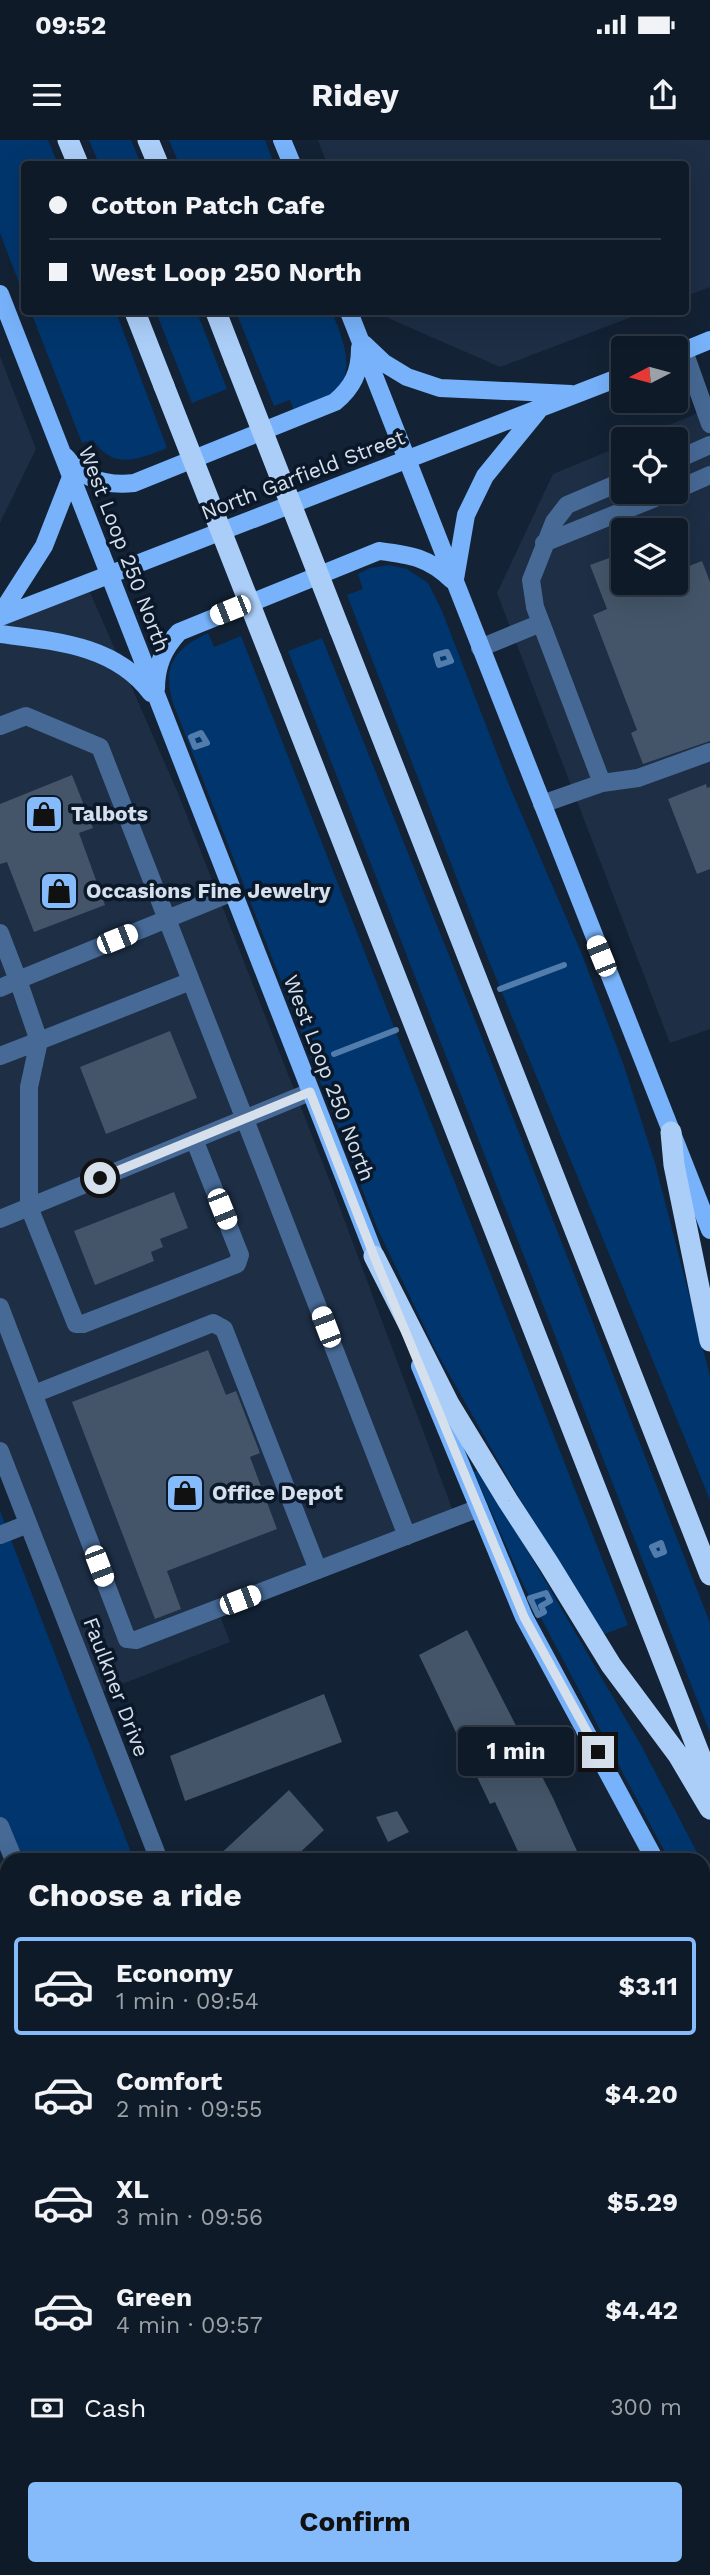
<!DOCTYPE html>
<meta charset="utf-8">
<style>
:root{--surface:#0e1a27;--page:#17232f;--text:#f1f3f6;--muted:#9ba1a7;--line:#2e3844;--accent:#86bbfb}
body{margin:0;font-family:"Work Sans",sans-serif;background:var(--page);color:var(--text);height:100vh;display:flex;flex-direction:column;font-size:26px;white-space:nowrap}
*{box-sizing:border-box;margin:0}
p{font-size:23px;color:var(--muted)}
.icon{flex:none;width:38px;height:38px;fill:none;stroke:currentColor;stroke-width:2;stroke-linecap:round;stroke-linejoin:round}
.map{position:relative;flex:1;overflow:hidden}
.sheet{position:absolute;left:0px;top:1713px;width:710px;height:723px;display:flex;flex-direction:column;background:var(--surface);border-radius:21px 21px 0 0;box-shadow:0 7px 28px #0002,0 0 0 2px var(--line)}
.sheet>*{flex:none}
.hud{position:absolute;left:21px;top:21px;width:668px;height:154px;border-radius:7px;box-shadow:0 7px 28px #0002,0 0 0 2px var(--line);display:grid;align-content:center;height:154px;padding:0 28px;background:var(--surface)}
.needle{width:46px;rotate:264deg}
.tools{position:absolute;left:611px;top:196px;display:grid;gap:14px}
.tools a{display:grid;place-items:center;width:77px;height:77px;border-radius:7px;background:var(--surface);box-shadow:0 7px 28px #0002,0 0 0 2px var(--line);font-size:35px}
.end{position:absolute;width:32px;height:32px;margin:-16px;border:9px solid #d6e0ec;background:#111;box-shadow:0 0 0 4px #111}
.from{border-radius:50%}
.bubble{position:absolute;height:49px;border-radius:7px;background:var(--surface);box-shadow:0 7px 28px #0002,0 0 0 2px var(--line);font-size:23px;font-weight:700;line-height:49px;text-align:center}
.car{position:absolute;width:21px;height:42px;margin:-21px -10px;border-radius:9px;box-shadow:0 0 5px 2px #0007;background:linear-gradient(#fff 24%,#345 0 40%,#fff 0 76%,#345 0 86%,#fff 0)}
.hud b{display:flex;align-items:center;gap:24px;height:66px;font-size:26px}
.hud b+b{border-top:2px solid var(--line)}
.hud i{width:18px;height:18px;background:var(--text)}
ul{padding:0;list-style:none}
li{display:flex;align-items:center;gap:21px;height:98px;margin:0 14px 10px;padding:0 14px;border:4px solid transparent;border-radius:7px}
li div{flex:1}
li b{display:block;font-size:26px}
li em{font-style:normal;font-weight:700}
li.selected{border-color:var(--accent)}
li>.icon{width:63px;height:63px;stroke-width:1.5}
h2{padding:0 28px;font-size:32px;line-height:84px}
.pay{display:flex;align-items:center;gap:18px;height:77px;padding:0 28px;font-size:26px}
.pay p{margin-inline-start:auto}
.primary-button{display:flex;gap:14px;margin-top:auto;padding:14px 28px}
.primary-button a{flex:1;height:80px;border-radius:7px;background:var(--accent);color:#111;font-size:28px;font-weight:700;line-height:80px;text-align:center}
.status{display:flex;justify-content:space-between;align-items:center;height:49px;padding:0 35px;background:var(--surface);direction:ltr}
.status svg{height:19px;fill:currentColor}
header{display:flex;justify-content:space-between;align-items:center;height:91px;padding:0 28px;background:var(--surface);font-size:32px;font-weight:700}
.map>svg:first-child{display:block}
.built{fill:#1d2e45;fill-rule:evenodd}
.green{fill:#00366d}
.water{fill:#185190;stroke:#517cac;stroke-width:2}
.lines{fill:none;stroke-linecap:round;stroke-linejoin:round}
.stream{stroke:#517cac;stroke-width:6}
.building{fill:#445569}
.minor{stroke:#466995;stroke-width:18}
.major{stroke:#77b2fa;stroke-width:18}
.highway{stroke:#abcef9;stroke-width:21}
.highway-bridge{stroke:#abcef9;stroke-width:21}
.route{stroke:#d6e0ec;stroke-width:9}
.labels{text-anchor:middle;stroke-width:7;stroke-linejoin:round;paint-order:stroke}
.street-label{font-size:21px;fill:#d6e0ec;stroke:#0a1829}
.poi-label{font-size:21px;font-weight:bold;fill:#d6e0ec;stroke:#0a1829;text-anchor:start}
</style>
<div class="status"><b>09:52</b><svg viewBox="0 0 49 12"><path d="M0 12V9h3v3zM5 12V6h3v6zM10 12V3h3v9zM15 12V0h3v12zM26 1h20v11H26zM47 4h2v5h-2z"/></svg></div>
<header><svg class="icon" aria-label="menu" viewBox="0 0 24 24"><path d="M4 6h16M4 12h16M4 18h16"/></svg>Ridey<svg class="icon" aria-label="share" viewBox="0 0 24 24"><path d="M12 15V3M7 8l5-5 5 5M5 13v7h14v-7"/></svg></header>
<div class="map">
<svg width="710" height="2435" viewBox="0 0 710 2435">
<rect width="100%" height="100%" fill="#132234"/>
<path class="built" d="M318,0H710V147L686,156V24H327Z
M385,172H645L500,227L388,178Z
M0,216L36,309L0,383Z
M710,268V889L670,903L497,453L553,334L623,305V352H676V299H636ZM623,390H676V443H623Z
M86,443L178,653L331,1044L456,1379L219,1473L230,1502L94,1555L0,1310V477Z"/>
<path class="green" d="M0,0H48L58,24H24V156L0,93Z
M89,0H131L141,24H99Z
M169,0H265L274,24H179Z
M31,172H116L167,308C139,319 114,331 93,300L82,303Z
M156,172H197L227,249L192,263Z
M236,172H332C342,198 360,235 329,257C320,264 306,268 295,273L290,260L274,266Z
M389,425L407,429L428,443L442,471L509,645L581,812L624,926L655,1023L710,1236V1360L485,811L347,455L363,449L358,434L370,428Z
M208,493L214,507L241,496L628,1485L602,1495L537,1389L436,1211L378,1090L173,563C162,526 174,509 208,493Z
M322,498L482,898L710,1483V1593L288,511Z
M480,1329L642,1607L701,1720H669L523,1444L474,1332Z
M0,1371L134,1720H12L0,1690Z
M704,1725L710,1739V1809L704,1794Z"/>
<path class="water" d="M305,2429H473L475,2435H290Z"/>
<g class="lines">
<path class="stream" d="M447,512L451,521L439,525L436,515Z
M201,593L207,603L195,607L191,597Z
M500,849L564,825
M334,914L396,890
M661,1403L664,1412L656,1415L652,1407Z
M546,1453L550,1461L541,1466L544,1472L538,1475L530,1458Z"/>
</g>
<path class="building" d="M623,413V443H676V431L702,421L710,442V601L643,624L631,593L637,590L593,475L607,469L590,425Z
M72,635L93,688L79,693L105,765L34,792L7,722L0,724V664Z
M706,644L707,648L710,647V729L697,734L668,659Z
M170,891L197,958L106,994L80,927Z
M174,1052L188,1088L160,1099L163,1107L151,1112L154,1121L95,1145L74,1091Z
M208,1210L226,1255L236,1251L243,1269L260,1313L250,1317L277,1389L167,1431L181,1469L155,1479L72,1262Z
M467,1490L553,1658L581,1720H522L495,1662L490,1664L419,1515Z
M324,1554L342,1602L185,1661L170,1616Z
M289,1650L324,1690L292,1720H214Z
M397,1671L409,1692L388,1702L376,1677Z"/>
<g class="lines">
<path class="minor" d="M684,211L710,284
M676,320L710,305
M676,350L710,335
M544,403L670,352
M480,508L541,483
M0,586L26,576L100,607L407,1396
M602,643L638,638L710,612
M542,664L602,643L535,467L531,440L554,382L567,365L623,341
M0,793L18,840L233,752
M191,841L39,901L29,947V1067L76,1184H83L237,1124L240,1115L194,999
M0,848L18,840L39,901L0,916
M0,1079L310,952
M0,1167L127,1499L136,1500L479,1368
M34,1254L213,1183L224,1189L318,1430
M0,1311L159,1720
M0,1395L28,1384
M0,1686L14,1720
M0,1850L7,1848
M0,2036L7,2054
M0,2183L7,2180
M0,2340L7,2336
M528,2429L531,2435
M196,2435L211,2429"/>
<path class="major" d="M282,0L292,24
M0,154L380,1129
M349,172L710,1090
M364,204L384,223L407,237L440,248L571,254
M676,214L710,200
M66,317C83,340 107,346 134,343L335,262C353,247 360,232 360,208
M455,439L466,375L485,336L538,271
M0,475L44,406L71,337
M0,477L623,236
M0,494C55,501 115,505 151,553
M156,549C156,526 163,509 179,492L379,411C410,415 428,417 452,440
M420,1226L524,1477L655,1720
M704,1824L710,1842"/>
<path class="highway" d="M68,0L78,24
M148,0L158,24
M135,172L164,246
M216,172L235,221
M340,490L710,1435
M271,518L710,1641
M671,992L674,1025L710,1201
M374,1116L449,1264L508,1361L549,1424L611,1525L678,1615L710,1669"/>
<path class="highway-bridge" d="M235,221L340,490
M164,246L271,518"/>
</g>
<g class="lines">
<path class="route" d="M100,1038L310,952L374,1116L524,1477L598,1612"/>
</g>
<defs>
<symbol id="shop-square" viewBox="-11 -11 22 22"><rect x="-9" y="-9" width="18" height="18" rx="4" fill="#86bbfb" stroke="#0a1829"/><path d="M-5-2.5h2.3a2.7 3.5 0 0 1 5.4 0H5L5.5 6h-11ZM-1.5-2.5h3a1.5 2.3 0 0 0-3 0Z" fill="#111"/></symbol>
</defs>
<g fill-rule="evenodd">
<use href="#shop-square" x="22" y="652" width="44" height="44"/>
<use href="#shop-square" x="37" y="729" width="44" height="44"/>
<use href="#shop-square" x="163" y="1331" width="44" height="44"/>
</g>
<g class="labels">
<g class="street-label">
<text transform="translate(303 335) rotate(-21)" y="7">North Garfield Street</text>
<text transform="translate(124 409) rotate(69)" y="7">West Loop 250 North</text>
<text transform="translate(329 938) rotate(69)" y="7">West Loop 250 North</text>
<text transform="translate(116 1547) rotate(69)" y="7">Faulkner Drive</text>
</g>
<g class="poi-label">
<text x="71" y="681">Talbots</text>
<text x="86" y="758">Occasions Fine Jewelry</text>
<text x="212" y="1360">Office Depot</text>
</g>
</g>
</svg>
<div class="tools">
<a><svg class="needle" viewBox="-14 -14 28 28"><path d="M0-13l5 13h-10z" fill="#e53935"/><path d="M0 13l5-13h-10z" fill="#9ba1a7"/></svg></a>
<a><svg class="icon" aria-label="locate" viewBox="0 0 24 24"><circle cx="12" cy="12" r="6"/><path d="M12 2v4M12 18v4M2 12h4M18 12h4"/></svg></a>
<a><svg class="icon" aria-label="layers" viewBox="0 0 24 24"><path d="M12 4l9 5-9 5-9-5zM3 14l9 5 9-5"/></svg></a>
</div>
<i class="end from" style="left:100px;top:1038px"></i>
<i class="end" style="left:598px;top:1612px"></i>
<div class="bubble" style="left:458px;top:1587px;width:116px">1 min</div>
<i class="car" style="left:230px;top:470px;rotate:248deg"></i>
<i class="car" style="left:117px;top:799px;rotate:68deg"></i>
<i class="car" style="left:601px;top:816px;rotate:338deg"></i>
<i class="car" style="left:222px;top:1069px;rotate:158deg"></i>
<i class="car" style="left:326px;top:1187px;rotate:339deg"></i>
<i class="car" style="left:99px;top:1426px;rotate:159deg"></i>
<i class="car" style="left:240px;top:1460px;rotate:69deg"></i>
<div class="hud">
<b><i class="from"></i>Cotton Patch Cafe</b>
<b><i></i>West Loop 250 North</b>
</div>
<section class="sheet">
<h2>Choose a ride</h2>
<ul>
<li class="selected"><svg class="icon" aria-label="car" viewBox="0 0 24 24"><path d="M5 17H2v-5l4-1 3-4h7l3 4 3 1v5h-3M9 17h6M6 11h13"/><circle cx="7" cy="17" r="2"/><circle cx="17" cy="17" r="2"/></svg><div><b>Economy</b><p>1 min · 09:54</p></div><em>$3.11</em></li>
<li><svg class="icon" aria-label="car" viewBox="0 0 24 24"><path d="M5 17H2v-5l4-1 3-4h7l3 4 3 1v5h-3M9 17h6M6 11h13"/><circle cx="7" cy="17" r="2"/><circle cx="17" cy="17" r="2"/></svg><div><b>Comfort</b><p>2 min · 09:55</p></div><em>$4.20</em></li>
<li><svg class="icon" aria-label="car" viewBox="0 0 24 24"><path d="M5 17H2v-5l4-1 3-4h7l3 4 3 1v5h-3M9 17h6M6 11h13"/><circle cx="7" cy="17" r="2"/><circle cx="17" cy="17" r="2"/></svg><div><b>XL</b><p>3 min · 09:56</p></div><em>$5.29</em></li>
<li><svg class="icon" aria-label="car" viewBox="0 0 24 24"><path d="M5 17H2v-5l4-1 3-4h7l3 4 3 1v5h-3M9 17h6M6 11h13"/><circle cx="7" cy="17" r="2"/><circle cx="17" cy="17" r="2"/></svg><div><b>Green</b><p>4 min · 09:57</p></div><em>$4.42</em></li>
</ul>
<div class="pay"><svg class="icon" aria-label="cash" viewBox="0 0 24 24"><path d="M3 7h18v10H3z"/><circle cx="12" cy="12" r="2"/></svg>Cash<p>300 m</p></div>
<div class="primary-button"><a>Confirm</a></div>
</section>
</div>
